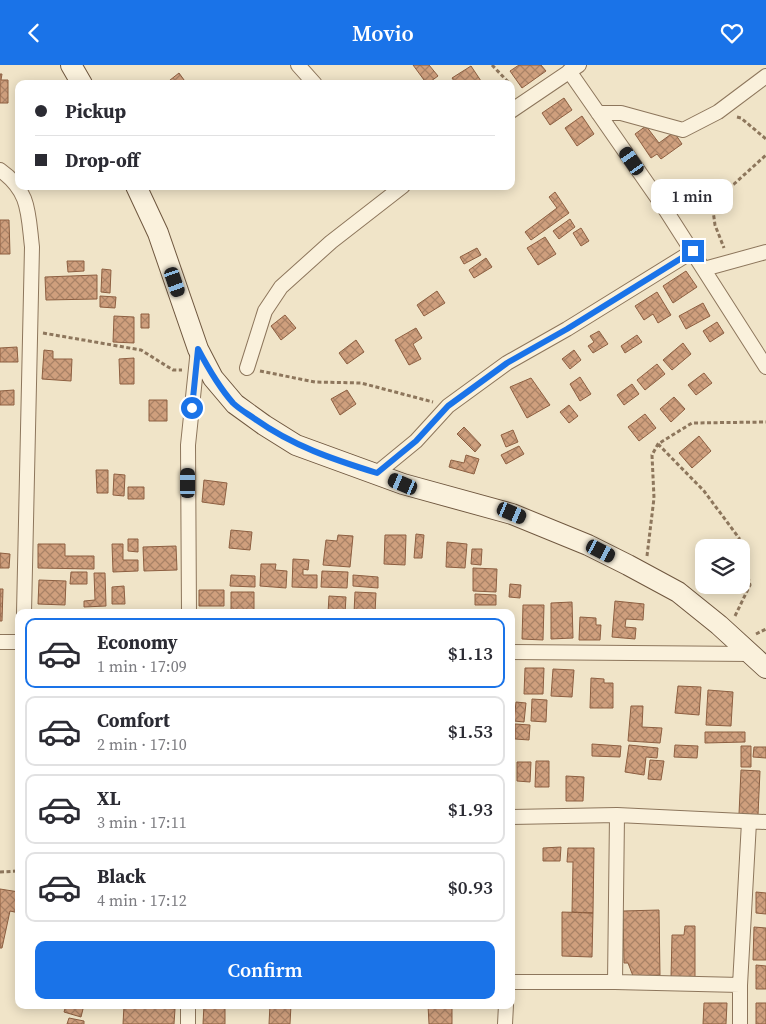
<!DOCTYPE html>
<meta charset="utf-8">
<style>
:root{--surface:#fff;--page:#f2f2f3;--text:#2b2b33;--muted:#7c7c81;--line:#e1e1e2;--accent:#1a73e8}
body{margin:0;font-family:"Source Serif 4",serif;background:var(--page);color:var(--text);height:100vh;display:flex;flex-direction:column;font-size:19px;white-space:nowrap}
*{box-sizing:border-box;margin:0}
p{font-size:16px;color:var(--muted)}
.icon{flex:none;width:28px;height:28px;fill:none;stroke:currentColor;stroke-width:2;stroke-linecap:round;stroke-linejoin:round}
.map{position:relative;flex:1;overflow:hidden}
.sheet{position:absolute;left:15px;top:544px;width:500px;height:400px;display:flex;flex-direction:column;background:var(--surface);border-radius:10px;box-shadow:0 2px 12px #0003}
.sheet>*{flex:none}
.banner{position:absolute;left:15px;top:15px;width:500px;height:110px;border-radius:10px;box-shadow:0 2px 12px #0003;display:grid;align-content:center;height:110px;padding:0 20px;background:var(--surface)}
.fabs{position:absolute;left:695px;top:474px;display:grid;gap:10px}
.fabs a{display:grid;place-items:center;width:55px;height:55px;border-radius:10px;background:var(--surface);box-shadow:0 2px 12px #0003;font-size:25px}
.end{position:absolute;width:22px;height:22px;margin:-11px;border:6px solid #1a73e8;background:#fff;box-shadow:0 0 0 2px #fff}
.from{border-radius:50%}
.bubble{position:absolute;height:35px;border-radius:10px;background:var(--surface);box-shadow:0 2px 12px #0003;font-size:16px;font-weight:600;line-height:35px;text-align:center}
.car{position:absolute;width:15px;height:30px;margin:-15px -8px;border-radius:6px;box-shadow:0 0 4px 1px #0007;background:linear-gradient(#222 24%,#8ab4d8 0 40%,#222 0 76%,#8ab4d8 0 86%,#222 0)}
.banner b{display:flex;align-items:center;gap:18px;height:48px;font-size:19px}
.banner b+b{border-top:1px solid var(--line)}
.banner i{width:12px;height:12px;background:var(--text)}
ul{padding:9px 0 0;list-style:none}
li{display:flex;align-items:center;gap:15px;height:70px;margin:0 10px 8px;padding:0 10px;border:2px solid var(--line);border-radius:10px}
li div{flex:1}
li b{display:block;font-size:19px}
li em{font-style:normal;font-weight:600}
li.current{border-color:var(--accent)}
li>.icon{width:45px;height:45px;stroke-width:1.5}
.cta{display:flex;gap:10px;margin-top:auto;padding:10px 20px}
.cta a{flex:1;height:58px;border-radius:10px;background:var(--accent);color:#fff;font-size:20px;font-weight:600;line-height:58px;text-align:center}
header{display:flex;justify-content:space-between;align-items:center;height:65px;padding:0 20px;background:var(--accent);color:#fff;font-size:22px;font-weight:600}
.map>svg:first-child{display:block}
.building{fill:url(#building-cross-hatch);stroke:#8d5f41}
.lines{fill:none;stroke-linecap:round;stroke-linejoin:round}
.minor-casing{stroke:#8d765c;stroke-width:16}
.secondary-casing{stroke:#6f573f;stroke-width:22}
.path{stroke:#8d765c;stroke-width:3;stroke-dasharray:4 2.5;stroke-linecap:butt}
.minor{stroke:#faf1dc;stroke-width:14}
.secondary{stroke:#faf1dc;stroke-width:20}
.route{stroke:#1a73e8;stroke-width:6}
</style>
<header><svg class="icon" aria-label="back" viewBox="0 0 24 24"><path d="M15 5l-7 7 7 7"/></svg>Movio<svg class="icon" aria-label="heart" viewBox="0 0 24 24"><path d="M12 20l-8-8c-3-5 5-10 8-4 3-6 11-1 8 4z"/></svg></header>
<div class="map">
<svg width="766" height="959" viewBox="0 0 766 959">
<defs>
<pattern id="building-cross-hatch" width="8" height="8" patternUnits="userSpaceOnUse" patternTransform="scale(1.25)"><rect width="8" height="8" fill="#cf9f7d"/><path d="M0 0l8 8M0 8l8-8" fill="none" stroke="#a98266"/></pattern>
</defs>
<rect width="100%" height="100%" fill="#f0e4c8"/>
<path class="building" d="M413,0H429L438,11L427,19Z
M519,0H541L546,6L522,23L510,6Z
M471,1L481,16L477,19H456L452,13Z
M179,8L187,19H165Z
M0,9H2L1,15H8V38H0Z
M564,33L572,45L550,60L542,48Z
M582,51L594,69L577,81L565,63Z
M646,61L659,78L674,67L682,79L661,94L657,89L651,93L635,69Z
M555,127L569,148L531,175L525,167L557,143L549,132Z
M570,154L575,162L559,174L553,166Z
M0,155H9L10,189H0Z
M581,163L589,176L581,181L573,168Z
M545,172L556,189L538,200L527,183Z
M477,183L481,190L464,199L460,192Z
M486,193L492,202L474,213L469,205Z
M67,196H84V206L68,207Z
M102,204L111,205L110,228L101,227Z
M686,206L697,222L673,238L663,221Z
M97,210V234L46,235L45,212Z
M437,226L445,238L424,251L417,240Z
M657,227L671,250L658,258L653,249L644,255L635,241Z
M100,231L116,232L115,243L100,242Z
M703,238L710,251L686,264L679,251Z
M141,249H149V263H141Z
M285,250L296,263L281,275L271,261Z
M114,251L134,252V278L113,277Z
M717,257L724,268L710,277L703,266Z
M416,263L422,273L413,279L421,294L409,300L395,275Z
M599,266L608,279L593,288L588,281L594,277L590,271Z
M637,270L642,277L625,288L621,281Z
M356,275L364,287L347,299L339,288Z
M683,278L691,289L672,305L663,295Z
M17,282L18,297H0V283Z
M44,285L53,286V294H72L71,316L42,314Z
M574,285L581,295L570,304L562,294Z
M134,293V319H120L119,294Z
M657,299L665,309L645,325L637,315Z
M704,308L712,318L696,330L688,320Z
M580,312L591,329L580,336L570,319Z
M531,313L550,340L527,353L510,322Z
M632,319L639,329L624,340L617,330Z
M14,325V340H0V326Z
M347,325L356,339L340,350L331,334Z
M674,332L685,344L671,357L660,344Z
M149,335H167V356H149Z
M569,340L578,351L569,358L560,347Z
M645,349L656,363L639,376L628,362Z
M464,362L481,380L475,387L457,369Z
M513,365L518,377L506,382L501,370Z
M699,371L711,386L692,403L679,388Z
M519,381L524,389L506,399L501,390Z
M466,390L479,394L474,409L449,402L451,395L464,398Z
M96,405H108V428H97Z
M114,409L125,410L124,431L113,430Z
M204,415L227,418L224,440L202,437Z
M128,422H144V434H128Z
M231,465L252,467L250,485L229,483Z
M416,469L424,470L422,493H414Z
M338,470L353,471L350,502L323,500L326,475L337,476Z
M385,470H406L405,500L384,499Z
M128,474H138V487L128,486Z
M447,477L467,479L465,503L446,502Z
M38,479H65V491H94V504L38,503Z
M112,479H123V495H138V506L113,507Z
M176,481L177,505L144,506L143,482Z
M472,484H482L481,500L471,499Z
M0,488L10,489L9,503H0Z
M293,494L309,495L308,505L303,504V510H317V523L292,522Z
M261,499H276L275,505L287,506L286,523L260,521Z
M473,503L497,504L496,527L473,526Z
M322,506L348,507L347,523L321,522Z
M71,507H87V519H70Z
M94,508H105L106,541L84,542V536L95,535Z
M231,510L255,511V522L230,521Z
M353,510L378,512V523L353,521Z
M39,515L66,516L65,540L38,539Z
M510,519L521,520L520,533L509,532Z
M124,521L125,539H112V522Z
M0,524H3L2,556H0Z
M199,525H224V541H199Z
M231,527H254V548H231Z
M355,527L376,528L375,548H354Z
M475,529L496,530V540H475Z
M329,531L346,532L345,548H328Z
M615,536L644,539L643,555L626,554L625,562L636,563L635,574L612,572Z
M572,537L573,573L551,574V538Z
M523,540H544L543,575L522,574Z
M580,552L596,553V560H601L600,575H579Z
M525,603H544L543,629H524Z
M553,604L574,605L572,632L551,631Z
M591,613L604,614V618H613V643H590Z
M678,621L701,622L699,650L675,648Z
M708,625L733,627L731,661L706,660Z
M532,634L547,635L546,657L531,656Z
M516,637L526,638L524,657L514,656Z
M631,641H643L642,662L662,663L660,678L628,676Z
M515,659L530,660L529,675L515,674Z
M705,667H745V677L705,678Z
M592,679L621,681L620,692L592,691Z
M629,680L658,683L657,693L646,692L644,710L625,707Z
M675,680L698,681L697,693L674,692Z
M741,681H751V702H741Z
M754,682H766V693L753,692Z
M650,695L664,696L661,715L648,714Z
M536,696H549V722H535Z
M517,697H531L530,717L517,716Z
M741,705L760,706L758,750L739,749Z
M566,711L584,712L583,736H566Z
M561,782L560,796H543V783Z
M568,783H594L593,848L572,847L573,797H567Z
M0,824L19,827V848L10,846L2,883H0Z
M756,827L766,828V849L756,848Z
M659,845L660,910L633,911L628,898H624L623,846Z
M562,847L593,848L592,892L562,891Z
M685,861H695V913H671L672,870H684Z
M754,862L766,863V895H753Z
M756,900L766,901V924H756Z
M704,938H727L726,959H703Z
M756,938H766V959H756Z
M66,940H84L81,952L64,947Z
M204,940H225V959H203Z
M270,940H291L290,959H269Z
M428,940H452V959H429Z
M124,941L175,944L174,959H123Z
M69,953L84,956V959H67Z"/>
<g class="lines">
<defs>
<path id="minor" d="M298,0L315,19
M569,6L665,144L766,302
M511,46L579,0
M598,48H621L683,65L718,47L766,11
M0,105C30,126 28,148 32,182L24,548
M704,204L766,187
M247,303L265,246L281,222L331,177L403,121
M377,408L416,376L448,341L507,298L567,264L693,186
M189,548L188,380L198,284
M0,577H19
M511,587L751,589
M511,752L617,750L766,757
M511,917H615L740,920
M615,917L617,750
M188,959V940
M505,959L506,940
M740,959V920L749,757"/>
<path id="secondary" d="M71,0L82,19
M136,121L158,168L198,284L213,313L235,339L264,360L296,380L403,419L512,449L588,480L628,500L678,527L719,560L766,603"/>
</defs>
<use href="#minor" class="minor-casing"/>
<use href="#secondary" class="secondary-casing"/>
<path class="path" d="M492,0L510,19
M737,52L741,53L766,74
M711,131L715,160L724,183
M679,140L711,131L734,119L766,90
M43,268L141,285L173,305H182
M260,306L315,317L361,318L433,337
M658,379L704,426L739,473L741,482
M647,491L654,433L652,390L658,379L692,358L766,357
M735,551L750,520L741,483
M756,569L766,564
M0,807L19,806"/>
<use href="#minor" class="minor"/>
<use href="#secondary" class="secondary"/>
</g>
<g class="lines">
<path class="route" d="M192,343L198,284C208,303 218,321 233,338C239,344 248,349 255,354C293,381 332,394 377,408L416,376L448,341L507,298L567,264L693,186"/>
</g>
</svg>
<div class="fabs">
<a><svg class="icon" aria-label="layers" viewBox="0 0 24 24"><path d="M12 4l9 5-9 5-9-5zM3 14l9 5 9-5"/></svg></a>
</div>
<i class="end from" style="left:192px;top:343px"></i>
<i class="end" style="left:693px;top:186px"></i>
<div class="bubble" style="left:651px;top:114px;width:82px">1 min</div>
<i class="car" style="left:632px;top:96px;rotate:325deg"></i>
<i class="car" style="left:175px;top:217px;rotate:161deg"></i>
<i class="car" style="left:188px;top:418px;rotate:0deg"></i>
<i class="car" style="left:403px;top:419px;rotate:293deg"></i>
<i class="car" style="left:512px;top:448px;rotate:113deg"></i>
<i class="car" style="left:601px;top:486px;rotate:117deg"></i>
<div class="banner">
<b><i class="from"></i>Pickup</b>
<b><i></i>Drop-off</b>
</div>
<section class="sheet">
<ul>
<li class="current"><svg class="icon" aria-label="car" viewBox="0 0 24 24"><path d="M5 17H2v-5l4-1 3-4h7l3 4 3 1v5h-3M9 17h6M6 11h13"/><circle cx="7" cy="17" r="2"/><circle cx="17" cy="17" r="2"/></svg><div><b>Economy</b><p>1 min · 17:09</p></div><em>$1.13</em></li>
<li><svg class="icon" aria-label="car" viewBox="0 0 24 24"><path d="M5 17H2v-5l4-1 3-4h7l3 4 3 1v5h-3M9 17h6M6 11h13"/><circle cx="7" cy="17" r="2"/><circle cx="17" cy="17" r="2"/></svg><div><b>Comfort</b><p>2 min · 17:10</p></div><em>$1.53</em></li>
<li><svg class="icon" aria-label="car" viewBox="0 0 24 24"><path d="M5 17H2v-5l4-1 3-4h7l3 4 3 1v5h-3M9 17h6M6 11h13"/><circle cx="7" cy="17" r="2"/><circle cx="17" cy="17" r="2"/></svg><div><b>XL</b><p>3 min · 17:11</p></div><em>$1.93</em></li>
<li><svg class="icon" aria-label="car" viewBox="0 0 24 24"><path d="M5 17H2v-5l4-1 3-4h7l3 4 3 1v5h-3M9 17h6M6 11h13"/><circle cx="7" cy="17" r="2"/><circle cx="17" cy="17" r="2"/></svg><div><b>Black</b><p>4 min · 17:12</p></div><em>$0.93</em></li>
</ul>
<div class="cta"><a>Confirm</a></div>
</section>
</div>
